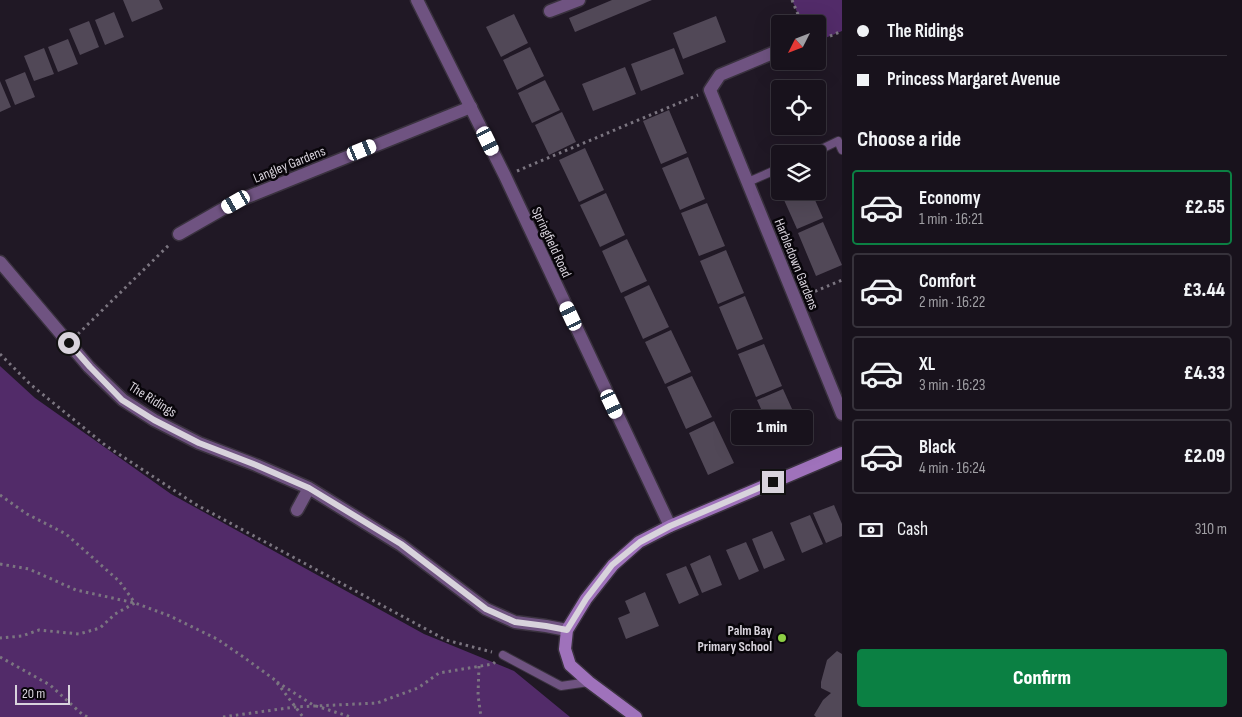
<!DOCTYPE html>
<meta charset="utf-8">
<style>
:root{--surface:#18121c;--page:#252029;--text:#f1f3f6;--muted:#9f9ea3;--line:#36323b;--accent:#0b8043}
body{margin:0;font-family:"Sofia Sans Condensed",sans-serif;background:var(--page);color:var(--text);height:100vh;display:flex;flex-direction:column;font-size:19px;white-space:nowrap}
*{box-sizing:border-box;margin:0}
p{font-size:16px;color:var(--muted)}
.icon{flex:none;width:28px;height:28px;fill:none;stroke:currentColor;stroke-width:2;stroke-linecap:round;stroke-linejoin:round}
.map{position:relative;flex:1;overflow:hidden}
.side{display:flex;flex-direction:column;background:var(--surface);width:400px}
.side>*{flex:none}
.guide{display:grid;align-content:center;height:110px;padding:0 15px;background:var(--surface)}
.needle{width:32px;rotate:228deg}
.controls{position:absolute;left:771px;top:15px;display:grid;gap:10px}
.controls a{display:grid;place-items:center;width:55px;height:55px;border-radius:5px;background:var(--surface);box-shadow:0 5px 20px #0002,0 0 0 1px var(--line);font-size:25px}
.scale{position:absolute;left:15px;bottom:12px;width:55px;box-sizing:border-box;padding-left:5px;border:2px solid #d8d3dc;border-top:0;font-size:14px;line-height:18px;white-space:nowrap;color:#d8d3dc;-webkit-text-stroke:4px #08050a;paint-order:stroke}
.end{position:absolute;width:22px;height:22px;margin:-11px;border:6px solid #d8d3dc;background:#111;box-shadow:0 0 0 2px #111}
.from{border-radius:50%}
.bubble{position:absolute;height:35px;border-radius:5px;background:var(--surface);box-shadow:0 5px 20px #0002,0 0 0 1px var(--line);font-size:16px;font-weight:800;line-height:35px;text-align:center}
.car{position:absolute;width:15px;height:30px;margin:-15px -8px;border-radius:6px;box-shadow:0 0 4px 1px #0007;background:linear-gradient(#fff 24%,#345 0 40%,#fff 0 76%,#345 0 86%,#fff 0)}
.guide b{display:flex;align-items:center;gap:18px;height:48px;font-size:19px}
.guide b+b{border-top:1px solid var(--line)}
.guide i{width:12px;height:12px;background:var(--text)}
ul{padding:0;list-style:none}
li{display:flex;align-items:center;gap:15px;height:75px;margin:0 10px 8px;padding:0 5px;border:2px solid var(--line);border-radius:5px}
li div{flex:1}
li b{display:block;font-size:19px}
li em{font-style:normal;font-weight:800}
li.on{border-color:var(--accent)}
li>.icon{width:45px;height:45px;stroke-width:1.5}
h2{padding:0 15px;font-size:22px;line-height:60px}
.pay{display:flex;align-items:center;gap:12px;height:55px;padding:0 15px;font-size:19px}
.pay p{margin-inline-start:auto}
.primary-button{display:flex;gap:10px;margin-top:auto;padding:10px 15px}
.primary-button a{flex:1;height:58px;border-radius:5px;background:var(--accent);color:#fff;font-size:20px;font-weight:800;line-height:58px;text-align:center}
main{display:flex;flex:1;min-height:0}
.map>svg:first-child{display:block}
.green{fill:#522b69}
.building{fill:#514857}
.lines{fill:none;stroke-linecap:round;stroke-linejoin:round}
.service-casing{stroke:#3a323f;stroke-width:10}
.minor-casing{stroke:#3a323f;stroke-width:15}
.tertiary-casing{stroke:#3a323f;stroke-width:15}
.secondary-casing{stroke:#3a323f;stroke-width:15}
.path{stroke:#7b7580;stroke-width:3;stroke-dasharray:2.5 4;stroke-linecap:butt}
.service{stroke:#6f5381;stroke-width:8}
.minor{stroke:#6f5381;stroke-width:12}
.tertiary{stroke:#6f5381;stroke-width:12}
.secondary{stroke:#9f72bb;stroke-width:12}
.route{stroke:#d8d3dc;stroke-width:6}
.poi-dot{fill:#8dce45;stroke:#08050a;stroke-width:2}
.labels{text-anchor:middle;stroke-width:5;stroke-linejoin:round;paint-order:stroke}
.street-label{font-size:14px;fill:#d8d3dc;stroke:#08050a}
.poi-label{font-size:14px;font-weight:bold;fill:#d8d3dc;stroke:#08050a;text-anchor:end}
</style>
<main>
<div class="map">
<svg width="842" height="717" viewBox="0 0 842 717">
<rect width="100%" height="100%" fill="#201825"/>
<path class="green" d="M792,0H842V31L818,41V24H802Z
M0,366L35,398L171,494L424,634L514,671L570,717H0Z"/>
<path class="building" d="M123,0H159L163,9L132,22Z
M612,0H652L575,32L569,18Z
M114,12L124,37L105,45L95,20Z
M514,14L528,43L501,57L486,27Z
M716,16L726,42L683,59L673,33Z
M89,21L99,47L80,55L69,29Z
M68,39L78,64L58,72L48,47Z
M530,47L544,76L517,90L503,60Z
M44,48L54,74L34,81L24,56Z
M674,48L684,74L641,91L631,64Z
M625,67L636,94L593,111L582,84Z
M25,72L35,97L15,105L5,80Z
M545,80L560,110L532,123L518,93Z
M0,81L11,107L0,112Z
M669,110L687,153L661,164L643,121Z
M562,112L576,142L549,155L535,125Z
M585,148L604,190L579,202L559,160Z
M688,157L705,199L680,210L662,168Z
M780,191H811L823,218L797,229Z
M606,193L625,235L600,247L580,205Z
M707,203L725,246L699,256L681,213Z
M823,222L842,265L816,276L798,233Z
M627,239L647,281L621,293L602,251Z
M726,250L744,293L718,304L700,261Z
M649,285L669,327L643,339L624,297Z
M745,296L763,339L737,350L719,307Z
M671,330L691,372L665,384L645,342Z
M764,344L782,386L756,397L738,354Z
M692,376L712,417L686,429L667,387Z
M783,389L802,431L776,442L757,400Z
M714,421L734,463L708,475L689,433Z
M834,505L842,524V536L826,543L813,513Z
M810,515L823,544L802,553L790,523Z
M772,531L785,560L764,569L752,539Z
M746,542L759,571L739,580L726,550Z
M710,555L722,585L702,593L690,564Z
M686,566L699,595L679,604L666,574Z
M645,592L659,626L626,639L618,618L630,613L625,601Z
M837,651L842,654V717H816L814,715L823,700L831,693L821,688V682L827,660Z"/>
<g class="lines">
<defs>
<path id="service" d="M811,154L838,141L842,150
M748,182L780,168
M503,655L561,686L589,682"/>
<path id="minor" d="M550,11L579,0
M780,50L720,75L710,90C755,198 797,306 842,414
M179,234L235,202L471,107
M0,262L89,367L123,400L154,420L199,443L256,465L309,488L401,545L486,609L515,622L546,626L567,630
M297,510L309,488"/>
<path id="tertiary" d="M417,0L505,176L670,526"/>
<path id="secondary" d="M636,717L589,682L570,665L565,649L567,630L586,599L613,565L639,542L670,526L842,453"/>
</defs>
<use href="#service" class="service-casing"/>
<use href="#minor" class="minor-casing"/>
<use href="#tertiary" class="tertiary-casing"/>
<use href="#secondary" class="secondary-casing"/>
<path class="path" d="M792,0L802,24
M818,41L842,31
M517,171L698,95
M809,294L842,280
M78,334L170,244
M0,354L30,384L105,445L195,504L446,640L492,652
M0,495L27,514L66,534L119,581L135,603L115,614L100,628L79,634L39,630L22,636L0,638
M0,564L29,569L76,590L135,603L170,616L217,639L242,656L275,680L303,717
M0,657L50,685L83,715L88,717
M479,666L478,695L481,717
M277,682L313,705L351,717
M223,717L295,707L377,703L418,688L439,673L493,664L495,662"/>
<use href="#service" class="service"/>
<use href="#minor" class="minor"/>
<use href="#tertiary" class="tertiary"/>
<use href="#secondary" class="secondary"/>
</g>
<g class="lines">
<path class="route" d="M69,343L90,367L122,400L154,420L199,443L256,465L309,488L401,544L486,609L515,622L546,626L567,630L586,599L612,565L640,542L670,526L773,482"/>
</g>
<circle class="poi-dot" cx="782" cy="638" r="5"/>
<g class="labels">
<g class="street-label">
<text transform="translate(289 164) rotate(-22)" y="5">Langley Gardens</text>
<text transform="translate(552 242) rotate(65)" y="5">Springfield Road</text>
<text transform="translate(797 264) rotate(68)" y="5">Harbledown Gardens</text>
<text transform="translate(153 399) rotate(32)" y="5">The Ridings</text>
</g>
<g class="poi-label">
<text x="772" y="635">Palm Bay<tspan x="772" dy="16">Primary School</tspan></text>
</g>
</g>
</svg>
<div class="controls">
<a><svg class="needle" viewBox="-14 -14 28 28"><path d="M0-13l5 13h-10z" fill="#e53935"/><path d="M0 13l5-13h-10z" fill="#9f9ea3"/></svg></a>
<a><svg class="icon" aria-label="locate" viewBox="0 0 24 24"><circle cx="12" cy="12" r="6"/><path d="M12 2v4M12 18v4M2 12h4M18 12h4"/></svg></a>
<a><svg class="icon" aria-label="layers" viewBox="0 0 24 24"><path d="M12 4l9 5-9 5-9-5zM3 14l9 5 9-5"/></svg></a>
</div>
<div class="scale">20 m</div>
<i class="end from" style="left:69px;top:343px"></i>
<i class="end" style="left:773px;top:482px"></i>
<div class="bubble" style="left:731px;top:410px;width:82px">1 min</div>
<i class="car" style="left:488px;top:141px;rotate:154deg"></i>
<i class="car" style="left:362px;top:150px;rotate:68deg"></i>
<i class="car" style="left:236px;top:202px;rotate:240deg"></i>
<i class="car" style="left:571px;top:316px;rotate:335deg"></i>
<i class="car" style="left:612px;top:404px;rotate:155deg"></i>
</div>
<section class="side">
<div class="guide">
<b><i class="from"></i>The Ridings</b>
<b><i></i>Princess Margaret Avenue</b>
</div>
<h2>Choose a ride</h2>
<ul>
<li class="on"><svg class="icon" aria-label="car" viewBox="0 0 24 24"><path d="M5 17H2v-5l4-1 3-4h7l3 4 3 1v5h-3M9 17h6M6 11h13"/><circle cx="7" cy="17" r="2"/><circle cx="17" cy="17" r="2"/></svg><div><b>Economy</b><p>1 min · 16:21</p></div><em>£2.55</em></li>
<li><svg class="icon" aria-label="car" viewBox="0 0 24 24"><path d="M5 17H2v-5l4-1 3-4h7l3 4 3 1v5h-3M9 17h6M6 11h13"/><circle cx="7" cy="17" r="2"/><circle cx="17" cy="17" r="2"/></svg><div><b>Comfort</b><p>2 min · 16:22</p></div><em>£3.44</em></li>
<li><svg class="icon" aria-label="car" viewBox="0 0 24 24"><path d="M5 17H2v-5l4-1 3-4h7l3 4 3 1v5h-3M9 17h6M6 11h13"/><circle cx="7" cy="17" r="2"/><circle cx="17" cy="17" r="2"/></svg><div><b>XL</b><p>3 min · 16:23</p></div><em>£4.33</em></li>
<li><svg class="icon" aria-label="car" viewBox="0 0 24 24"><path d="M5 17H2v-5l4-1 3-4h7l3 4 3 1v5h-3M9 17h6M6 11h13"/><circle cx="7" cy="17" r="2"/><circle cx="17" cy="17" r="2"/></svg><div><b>Black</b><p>4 min · 16:24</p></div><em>£2.09</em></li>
</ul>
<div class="pay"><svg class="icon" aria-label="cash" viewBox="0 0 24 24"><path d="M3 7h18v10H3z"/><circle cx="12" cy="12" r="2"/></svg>Cash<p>310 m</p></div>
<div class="primary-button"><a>Confirm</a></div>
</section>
</main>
